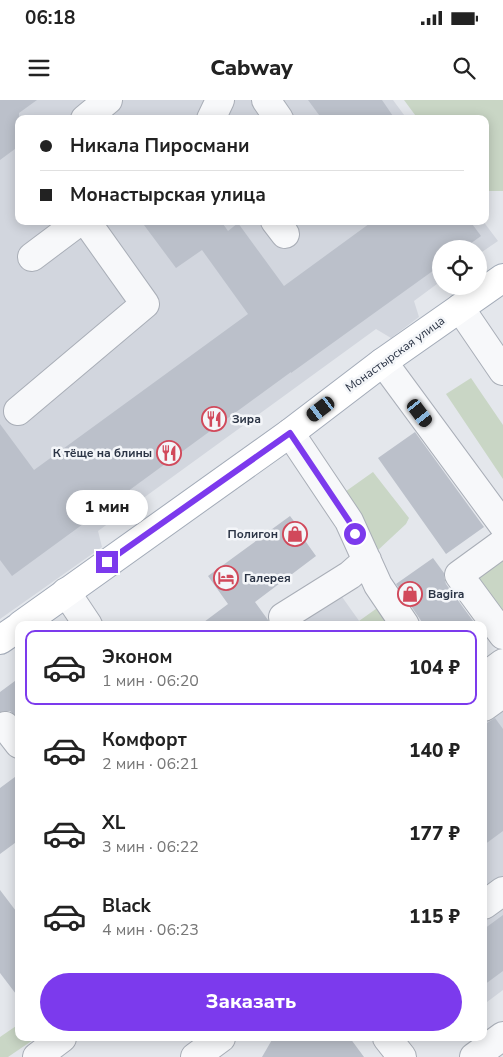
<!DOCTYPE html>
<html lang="ru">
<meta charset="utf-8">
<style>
:root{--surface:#fff;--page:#f2f2f2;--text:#222;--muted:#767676;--line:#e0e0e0;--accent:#7c3aed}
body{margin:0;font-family:"Nunito Sans",sans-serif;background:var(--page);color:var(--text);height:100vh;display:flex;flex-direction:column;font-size:19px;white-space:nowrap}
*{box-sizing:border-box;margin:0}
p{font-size:16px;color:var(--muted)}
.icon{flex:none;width:28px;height:28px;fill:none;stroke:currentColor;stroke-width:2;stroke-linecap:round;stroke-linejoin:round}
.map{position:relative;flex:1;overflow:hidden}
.details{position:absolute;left:15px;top:521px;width:472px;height:420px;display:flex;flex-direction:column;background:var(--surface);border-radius:10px;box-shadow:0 2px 12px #0003}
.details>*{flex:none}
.hud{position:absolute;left:15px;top:15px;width:474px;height:110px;border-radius:10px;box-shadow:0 2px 12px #0003;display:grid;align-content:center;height:110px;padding:0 25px;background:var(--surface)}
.tools{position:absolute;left:432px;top:140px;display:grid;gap:10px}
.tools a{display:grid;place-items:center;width:55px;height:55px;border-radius:50%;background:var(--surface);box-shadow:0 2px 12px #0003;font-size:25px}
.end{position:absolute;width:22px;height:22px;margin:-11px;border:6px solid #7c3aed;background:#fff;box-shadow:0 0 0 2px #fff}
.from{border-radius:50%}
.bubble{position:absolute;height:35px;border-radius:18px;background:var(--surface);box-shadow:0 2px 12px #0003;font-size:16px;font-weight:800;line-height:35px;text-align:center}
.car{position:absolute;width:15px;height:30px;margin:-15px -8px;border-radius:6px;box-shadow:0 0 4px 1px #0007;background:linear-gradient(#222 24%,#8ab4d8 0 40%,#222 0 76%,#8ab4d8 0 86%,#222 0)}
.hud b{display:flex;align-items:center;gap:18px;height:48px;font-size:19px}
.hud b+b{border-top:1px solid var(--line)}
.hud i{width:12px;height:12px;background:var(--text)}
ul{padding:9px 0 0;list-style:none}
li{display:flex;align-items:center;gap:15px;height:75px;margin:0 10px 8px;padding:0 15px;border:2px solid transparent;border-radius:10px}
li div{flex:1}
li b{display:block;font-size:19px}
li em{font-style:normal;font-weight:800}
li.selected{border-color:var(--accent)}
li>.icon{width:45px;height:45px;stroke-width:1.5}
.action{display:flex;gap:10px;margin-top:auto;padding:10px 25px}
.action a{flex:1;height:58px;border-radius:30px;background:var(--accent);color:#fff;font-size:20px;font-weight:800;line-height:58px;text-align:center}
.status{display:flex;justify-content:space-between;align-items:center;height:35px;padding:0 25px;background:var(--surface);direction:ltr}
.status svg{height:14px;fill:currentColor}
header{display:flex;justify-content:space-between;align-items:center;height:65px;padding:0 25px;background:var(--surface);font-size:22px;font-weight:800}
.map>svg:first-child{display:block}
.built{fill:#d2d6de}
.green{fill:#c9d6c5}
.building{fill:#bbc0ca}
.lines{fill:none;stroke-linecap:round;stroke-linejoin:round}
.minor-casing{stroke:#a9aeb7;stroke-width:30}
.major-casing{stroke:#a3abb8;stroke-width:30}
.minor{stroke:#f7f8fa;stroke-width:28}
.major{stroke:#fff;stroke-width:28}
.route{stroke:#7c3aed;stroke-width:6}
.labels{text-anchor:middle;stroke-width:5;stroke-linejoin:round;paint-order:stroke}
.street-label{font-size:12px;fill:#2b3445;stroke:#f4f6f9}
.poi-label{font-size:12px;font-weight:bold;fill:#2b3445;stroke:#f4f6f9;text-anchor:start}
</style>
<div class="status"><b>06:18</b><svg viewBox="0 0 49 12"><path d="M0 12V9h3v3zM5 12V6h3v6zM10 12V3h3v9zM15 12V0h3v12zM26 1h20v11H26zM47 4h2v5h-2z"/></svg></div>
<header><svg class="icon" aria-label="menu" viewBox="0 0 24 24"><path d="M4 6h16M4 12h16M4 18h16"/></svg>Cabway<svg class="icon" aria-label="search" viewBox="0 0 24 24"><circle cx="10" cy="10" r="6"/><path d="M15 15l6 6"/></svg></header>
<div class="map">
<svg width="503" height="957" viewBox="0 0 503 957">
<rect width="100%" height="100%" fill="#e4e7ec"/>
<path class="built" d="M0,0H393L407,19H19V121H483L498,141L479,154V149H441V181L414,201L419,217L391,238L376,229L98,431L102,447L0,519Z
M340,494L362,525H297Z
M503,570V890L487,902L484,914V583Z"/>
<path class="green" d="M404,0H503V91H485V19H418Z
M471,278L503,325V379L446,294Z
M373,372L409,418L406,424L377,451L342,394Z
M503,455V521L474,479Z
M387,501L404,525H362L359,521Z
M19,924V938H36L8,957H0V937Z"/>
<path class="building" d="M0,0H37L19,13V46L0,60Z
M308,0H382L395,19H322Z
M141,121H221L228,131L238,123L284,186L373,121H470L481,136L463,149H441V165L291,273V272L12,476L0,460V324L34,370L248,214L202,150L176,168Z
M415,332L484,427L446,454L378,358Z
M290,416L303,433L301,435L316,456L255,502L268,520L270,525H200L228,504L208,476Z
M433,458L444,473V477L446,484L476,525H424L396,484Z
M19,578V616L17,617L10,611L0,612V592Z
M495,618L503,629V731L484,745V625Z
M19,674V740L0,754V688Z
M0,790L19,815V898L0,873Z
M503,815V871L484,885V829Z
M273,938H350L364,957H262Z"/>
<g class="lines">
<defs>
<path id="minor" d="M266,0L279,19
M85,19L108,0
M211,19L220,0
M275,121L285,134
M32,157L80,121
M460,208L503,271
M383,262L503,425
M18,311L145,204L86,121
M290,333L349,421L378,485L405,525
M503,443L459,475L503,535
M66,492L88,525
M283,517L350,475L367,460
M484,577L503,563
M484,607L503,593
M5,626L19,644
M484,805L503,791
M387,938L402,957
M37,957L62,938
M195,957L221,938
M474,957L503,936"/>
<path id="major" d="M21,525L290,333L383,262L503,178
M0,540L19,527"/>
</defs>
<use href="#minor" class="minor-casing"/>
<use href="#major" class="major-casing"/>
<use href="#minor" class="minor"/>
<use href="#major" class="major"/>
</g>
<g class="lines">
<path class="route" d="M107,462L290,333L349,421L355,434"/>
</g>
<defs>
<symbol id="restaurant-ring" viewBox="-11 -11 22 22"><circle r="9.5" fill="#f4f6f9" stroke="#d1495b" stroke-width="1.5"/><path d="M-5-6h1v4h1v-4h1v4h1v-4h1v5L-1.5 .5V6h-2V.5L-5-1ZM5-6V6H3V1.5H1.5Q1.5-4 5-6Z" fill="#d1495b"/></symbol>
<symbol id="shop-ring" viewBox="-11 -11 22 22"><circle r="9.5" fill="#f4f6f9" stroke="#d1495b" stroke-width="1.5"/><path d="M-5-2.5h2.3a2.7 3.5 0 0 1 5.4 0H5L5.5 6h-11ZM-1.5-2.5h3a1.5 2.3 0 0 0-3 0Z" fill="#d1495b"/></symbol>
<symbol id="hotel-ring" viewBox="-11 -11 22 22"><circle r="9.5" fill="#f4f6f9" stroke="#d1495b" stroke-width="1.5"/><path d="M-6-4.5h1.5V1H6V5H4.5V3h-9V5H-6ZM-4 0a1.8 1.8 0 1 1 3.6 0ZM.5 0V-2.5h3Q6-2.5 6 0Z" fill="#d1495b"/></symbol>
</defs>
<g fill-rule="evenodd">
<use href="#restaurant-ring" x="200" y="305" width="28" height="28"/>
<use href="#restaurant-ring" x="155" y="339" width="28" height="28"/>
<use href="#shop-ring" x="281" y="420" width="28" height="28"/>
<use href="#hotel-ring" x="212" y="464" width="28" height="28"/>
<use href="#shop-ring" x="396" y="480" width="28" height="28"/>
</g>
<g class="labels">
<g class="street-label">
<text transform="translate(395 254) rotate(-36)" y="4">Монастырская улица</text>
</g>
<g class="poi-label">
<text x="232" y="323">Зира</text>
<text x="152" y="357" text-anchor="end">К тёще на блины</text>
<text x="278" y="438" text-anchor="end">Полигон</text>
<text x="244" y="482">Галерея</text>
<text x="428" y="498">Bagira</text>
</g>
</g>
</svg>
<div class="tools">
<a><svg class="icon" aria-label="locate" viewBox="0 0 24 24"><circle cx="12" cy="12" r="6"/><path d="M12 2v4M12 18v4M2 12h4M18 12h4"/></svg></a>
</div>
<i class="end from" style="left:355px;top:434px"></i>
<i class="end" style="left:107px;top:462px"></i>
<div class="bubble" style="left:66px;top:390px;width:82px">1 мин</div>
<i class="car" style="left:321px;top:309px;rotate:233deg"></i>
<i class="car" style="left:420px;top:313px;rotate:143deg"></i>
<div class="hud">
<b><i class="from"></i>Никала Пиросмани</b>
<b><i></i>Монастырская улица</b>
</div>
<section class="details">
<ul>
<li class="selected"><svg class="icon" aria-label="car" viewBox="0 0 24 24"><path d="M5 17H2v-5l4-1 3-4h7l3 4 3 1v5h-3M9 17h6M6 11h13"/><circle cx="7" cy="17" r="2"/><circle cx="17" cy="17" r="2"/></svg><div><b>Эконом</b><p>1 мин · 06:20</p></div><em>104 ₽</em></li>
<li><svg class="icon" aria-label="car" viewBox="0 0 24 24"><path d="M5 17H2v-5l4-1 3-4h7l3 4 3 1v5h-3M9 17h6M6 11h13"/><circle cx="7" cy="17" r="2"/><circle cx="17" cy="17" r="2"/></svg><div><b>Комфорт</b><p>2 мин · 06:21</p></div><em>140 ₽</em></li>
<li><svg class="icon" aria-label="car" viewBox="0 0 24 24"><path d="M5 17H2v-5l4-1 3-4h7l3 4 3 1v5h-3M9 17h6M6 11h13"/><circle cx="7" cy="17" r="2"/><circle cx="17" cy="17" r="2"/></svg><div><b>XL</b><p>3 мин · 06:22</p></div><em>177 ₽</em></li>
<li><svg class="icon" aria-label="car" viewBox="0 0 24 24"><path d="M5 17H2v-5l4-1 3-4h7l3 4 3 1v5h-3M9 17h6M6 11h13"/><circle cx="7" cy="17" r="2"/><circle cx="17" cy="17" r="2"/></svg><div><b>Black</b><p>4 мин · 06:23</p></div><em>115 ₽</em></li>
</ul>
<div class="action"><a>Заказать</a></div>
</section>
</div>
